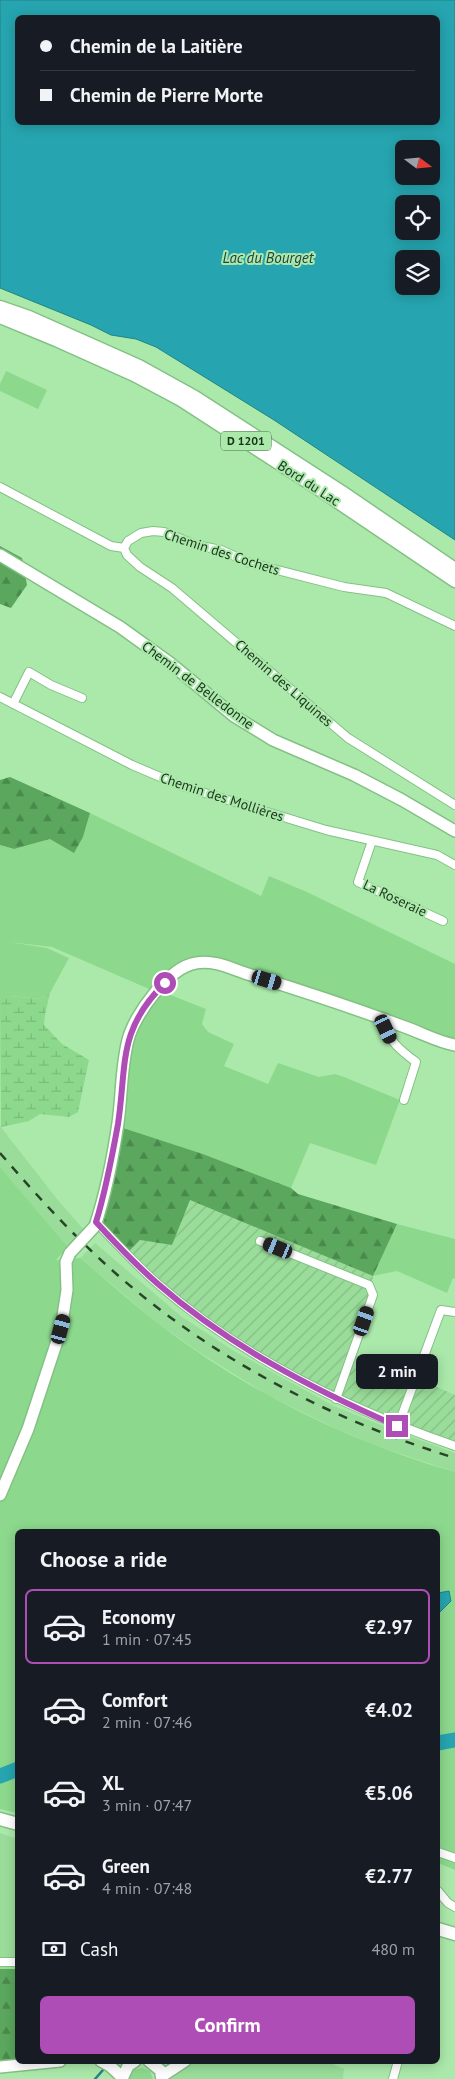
<!DOCTYPE html>
<meta charset="utf-8">
<style>
:root{--surface:#171b24;--page:#20242c;--text:#f1f3f6;--muted:#9ea1a6;--line:#363941;--accent:#ae4db5}
body{margin:0;font-family:"PT Sans",sans-serif;background:var(--page);color:var(--text);height:100vh;display:flex;flex-direction:column;font-size:19px;white-space:nowrap}
*{box-sizing:border-box;margin:0}
p{font-size:16px;color:var(--muted)}
.icon{flex:none;width:28px;height:28px;fill:none;stroke:currentColor;stroke-width:2;stroke-linecap:round;stroke-linejoin:round}
.map{position:relative;flex:1;overflow:hidden}
.details{position:absolute;left:15px;top:1529px;width:425px;height:535px;display:flex;flex-direction:column;background:var(--surface);border-radius:8px;box-shadow:0 2px 12px #0003}
.details>*{flex:none}
.top-card{position:absolute;left:15px;top:15px;width:425px;height:110px;border-radius:8px;box-shadow:0 2px 12px #0003;display:grid;align-content:center;height:110px;padding:0 25px;background:var(--surface)}
.needle{width:32px;rotate:106deg}
.tools{position:absolute;left:395px;top:140px;display:grid;gap:10px}
.tools a{display:grid;place-items:center;width:45px;height:45px;border-radius:8px;background:var(--surface);box-shadow:0 2px 12px #0003;font-size:25px}
.end{position:absolute;width:22px;height:22px;margin:-11px;border:6px solid #ae4db5;background:#fff;box-shadow:0 0 0 2px #fff}
.from{border-radius:50%}
.bubble{position:absolute;height:35px;border-radius:8px;background:var(--surface);box-shadow:0 2px 12px #0003;font-size:16px;font-weight:800;line-height:35px;text-align:center}
.car{position:absolute;width:15px;height:30px;margin:-15px -8px;border-radius:6px;box-shadow:0 0 4px 1px #0007;background:linear-gradient(#222 24%,#8ab4d8 0 40%,#222 0 76%,#8ab4d8 0 86%,#222 0)}
.top-card b{display:flex;align-items:center;gap:18px;height:48px;font-size:19px}
.top-card b+b{border-top:1px solid var(--line)}
.top-card i{width:12px;height:12px;background:var(--text)}
ul{padding:0;list-style:none}
li{display:flex;align-items:center;gap:15px;height:75px;margin:0 10px 8px;padding:0 15px;border:2px solid transparent;border-radius:8px}
li div{flex:1}
li b{display:block;font-size:19px}
li em{font-style:normal;font-weight:800}
li.on{border-color:var(--accent)}
li>.icon{width:45px;height:45px;stroke-width:1.5}
h2{padding:0 25px;font-size:22px;line-height:60px}
.pay{display:flex;align-items:center;gap:12px;height:55px;padding:0 25px;font-size:19px}
.pay p{margin-inline-start:auto}
.primary-button{display:flex;gap:10px;margin-top:auto;padding:10px 25px}
.primary-button a{flex:1;height:58px;border-radius:8px;background:var(--accent);color:#fff;font-size:20px;font-weight:800;line-height:58px;text-align:center}
.map>svg:first-child{display:block}
.built{fill:#9add9a}
.industrial{fill:url(#industrial-furrows)}
.grass{fill:#8cd98d}
.forest{fill:url(#forest-firs)}
.wetland{fill:url(#wetland-marsh)}
.water{fill:#26a5b0;stroke:#228383;fill-rule:evenodd}
.lines{fill:none;stroke-linecap:round;stroke-linejoin:round}
.stream{stroke:#228383;stroke-width:2.5}
.river{stroke:#26a5b0;stroke-width:15}
.street-casing{stroke:#84c085;stroke-width:10}
.secondary-casing{stroke:#84c085;stroke-width:14}
.primary-casing{stroke:#84c085;stroke-width:15}
.street{stroke:#fff;stroke-width:8}
.secondary{stroke:#fff;stroke-width:11}
.primary{stroke:#fff;stroke-width:12}
.rail{stroke:#294529;stroke-width:2.5;stroke-dasharray:9 9;stroke-linecap:butt}
.secondary-bridge-casing{stroke:#84c085;stroke-width:14;stroke-linecap:butt}
.secondary-bridge{stroke:#fff;stroke-width:11}
.route{stroke:#ae4db5;stroke-width:6}
.labels{text-anchor:middle;stroke-width:4;stroke-linejoin:round;paint-order:stroke}
.shield{fill:#abe9ab;stroke:#466a46;stroke-width:1}
.shield-label{font-size:12px;font-weight:bold;fill:#1a331b}
.street-label{font-size:14px;fill:#1a331b;stroke:#abe9ab}
.water-label{font-size:15px;font-style:italic;fill:#264043;stroke:#abe9ab}
</style>
<div class="map">
<svg width="455" height="2079" viewBox="0 0 455 2079">
<defs>
<pattern id="industrial-furrows" width="10" height="10" patternUnits="userSpaceOnUse" patternTransform="scale(1.25)"><rect width="10" height="10" fill="#9add9a"/><path d="M-1 1l2-2M0 10L10 0M9 11l2-2" fill="none" stroke="#84be84"/></pattern>
<pattern id="forest-firs" width="22" height="20" patternUnits="userSpaceOnUse" patternTransform="scale(1.25)"><rect width="22" height="20" fill="#5aa75d"/><path d="M5 1l3.5 6h-7zM16 11l3.5 6h-7z" fill="#4a894c"/></pattern>
<pattern id="wetland-marsh" width="20" height="14" patternUnits="userSpaceOnUse" patternTransform="scale(1.25)"><rect width="20" height="14" fill="#8cd98d"/><path d="M1 5h8M5 5V1M11 12h8M15 12V8" fill="none" stroke="#78bb79"/></pattern>
</defs>
<rect width="100%" height="100%" fill="#abe9ab"/>
<path class="built" d="M0,1126L57,1199L85,1231L68,1247L0,1167Z
M95,1243L182,1317L234,1351L334,1406L393,1430L455,1453V1472L377,1446L335,1428L271,1397L199,1352L159,1324L80,1258Z
M0,1833L17,1839V1969H0Z
M185,2061H326L344,2069L343,2079H169Z"/>
<path class="industrial" d="M190,1199L373,1276L370,1304L352,1355L415,1377L455,1395V1444L336,1399L234,1340L174,1297L126,1254L140,1240L172,1245Z"/>
<path class="grass" d="M6,371L47,390L38,409L0,391V384Z
M90,813L261,896L269,876L307,892L455,964V1043L204,959L188,965L163,992L206,1009L202,1024L208,1032L234,1044L224,1066L268,1084L278,1063L319,1077L335,1074L344,1077L400,1100L376,1165L310,1143L291,1188L203,1154L117,1126L128,1038L156,992L52,947L9,942L47,948L69,958L50,993L41,999L11,996L0,1003V845L14,849L50,839L83,837Z
M0,1167L68,1247L56,1260L80,1258C106,1280 132,1303 159,1324C246,1391 349,1442 455,1472V1870L438,1863V1531H18L17,1813L0,1809Z
M397,1224L455,1239V1279L453,1278L447,1293L397,1271L373,1276Z
M142,2068L150,2071L153,2079H129L134,2070Z"/>
<path class="forest" d="M0,546L22,558L27,585L11,608L0,604Z
M10,777L90,813L83,837L74,853L50,839L14,849L0,845V780Z
M117,1126L203,1154L291,1188L298,1194L397,1224L373,1276L190,1200L172,1245L140,1240L126,1254L96,1222Z
M0,1969H18L17,2059L0,2061Z"/>
<path class="wetland" d="M50,993L45,1015L44,1025L62,1044L89,1060L78,1112L69,1117L40,1114L29,1121L1,1127L0,1003L10,996L41,999Z"/>
<path class="water" d="M0,0H455V540L274,420L156,347L136,339L111,335L91,325L0,288ZM18,18H438V122H18ZM404,149H431V176H404ZM404,204H431V231H404ZM404,259H431V286H404Z
M449,1591L451,1601L438,1614V1593Z"/>
<g class="lines">
<path class="stream" d="M95,2079L103,2070"/>
<path class="river" d="M438,1743L455,1740
M0,1776L18,1769"/>
<defs>
<path id="street" d="M0,487L111,546L124,548
M124,548L127,555L140,567L172,588L348,738L455,805
M124,548L128,541L141,533L153,531L164,532L196,545L221,550L250,563L344,587L386,593L455,626
M0,697L132,765L179,785L326,830L437,855L455,865
M13,704L29,672L51,685L82,698
M372,841L358,882L443,921
M384,1020C387,1040 400,1050 416,1062L404,1100
M96,1222C116,1243 136,1265 158,1284C244,1359 348,1409 455,1446
M260,1241L369,1285L373,1295L336,1399
M398,1426L441,1310L455,1312
M438,1852L455,1858
M438,1891L448,1903L455,1907
M0,1962H18
M393,2079L398,2061"/>
<path id="secondary" d="M0,555L120,627L170,663L234,716L273,740L354,775L402,800L455,831
M95,1226C106,1193 113,1157 118,1123C122,1095 121,1067 128,1040C134,1015 169,967 196,963C214,959 234,970 251,975C303,991 354,1008 405,1027C422,1033 438,1042 455,1045
M0,1495L28,1429L61,1329L67,1290L66,1262L70,1253
M101,2061L110,2066L122,2077
M149,2061L160,2070L162,2079
M0,2067L60,2061
M162,2076L185,2061
M122,2079L128,2066L135,2061"/>
<path id="primary" d="M0,307L29,317L139,366L195,397L342,492L455,569
M0,317L56,340L134,375L181,400L320,490L455,581
M0,1819L18,1824
M438,1929L455,1934"/>
</defs>
<use href="#street" class="street-casing"/>
<use href="#secondary" class="secondary-casing"/>
<use href="#primary" class="primary-casing"/>
<use href="#street" class="street"/>
<use href="#secondary" class="secondary"/>
<use href="#primary" class="primary"/>
<path class="rail" d="M0,1153C38,1197 77,1240 121,1278C218,1362 333,1420 455,1458"/>
<defs>
<path id="secondary-bridge" d="M70,1253L95,1226"/>
</defs>
<use href="#secondary-bridge" class="secondary-bridge-casing"/>
<use href="#secondary-bridge" class="secondary-bridge"/>
</g>
<g class="lines">
<path class="route" d="M165,983C117,1030 127,1065 118,1124C112,1157 106,1190 96,1222C116,1244 136,1265 158,1284C228,1345 312,1389 397,1426"/>
</g>
<g class="labels">
<rect class="shield" x="221" y="431.5" width="50" height="19" rx="4"/>
<g class="shield-label">
<text x="246" y="445">D 1201</text>
</g>
<g class="street-label">
<text transform="translate(309 483) rotate(33)" y="5">Bord du Lac</text>
<text transform="translate(222 552) rotate(18)" y="5">Chemin des Cochets</text>
<text transform="translate(284 683) rotate(41)" y="5">Chemin des Liquines</text>
<text transform="translate(198 685) rotate(37)" y="5">Chemin de Belledonne</text>
<text transform="translate(222 797) rotate(18)" y="5">Chemin des Mollières</text>
<text transform="translate(395 898) rotate(25)" y="5">La Roseraie</text>
</g>
<g class="water-label">
<text x="268" y="263">Lac du Bourget</text>
</g>
</g>
</svg>
<div class="tools">
<a><svg class="needle" viewBox="-14 -14 28 28"><path d="M0-13l5 13h-10z" fill="#e53935"/><path d="M0 13l5-13h-10z" fill="#9ea1a6"/></svg></a>
<a><svg class="icon" aria-label="locate" viewBox="0 0 24 24"><circle cx="12" cy="12" r="6"/><path d="M12 2v4M12 18v4M2 12h4M18 12h4"/></svg></a>
<a><svg class="icon" aria-label="layers" viewBox="0 0 24 24"><path d="M12 4l9 5-9 5-9-5zM3 14l9 5 9-5"/></svg></a>
</div>
<i class="end from" style="left:165px;top:983px"></i>
<i class="end" style="left:397px;top:1426px"></i>
<div class="bubble" style="left:356px;top:1354px;width:82px">2 min</div>
<i class="car" style="left:267px;top:980px;rotate:107deg"></i>
<i class="car" style="left:386px;top:1029px;rotate:155deg"></i>
<i class="car" style="left:278px;top:1248px;rotate:292deg"></i>
<i class="car" style="left:364px;top:1321px;rotate:19deg"></i>
<i class="car" style="left:61px;top:1329px;rotate:15deg"></i>
<div class="top-card">
<b><i class="from"></i>Chemin de la Laitière</b>
<b><i></i>Chemin de Pierre Morte</b>
</div>
<section class="details">
<h2>Choose a ride</h2>
<ul>
<li class="on"><svg class="icon" aria-label="car" viewBox="0 0 24 24"><path d="M5 17H2v-5l4-1 3-4h7l3 4 3 1v5h-3M9 17h6M6 11h13"/><circle cx="7" cy="17" r="2"/><circle cx="17" cy="17" r="2"/></svg><div><b>Economy</b><p>1 min · 07:45</p></div><em>€2.97</em></li>
<li><svg class="icon" aria-label="car" viewBox="0 0 24 24"><path d="M5 17H2v-5l4-1 3-4h7l3 4 3 1v5h-3M9 17h6M6 11h13"/><circle cx="7" cy="17" r="2"/><circle cx="17" cy="17" r="2"/></svg><div><b>Comfort</b><p>2 min · 07:46</p></div><em>€4.02</em></li>
<li><svg class="icon" aria-label="car" viewBox="0 0 24 24"><path d="M5 17H2v-5l4-1 3-4h7l3 4 3 1v5h-3M9 17h6M6 11h13"/><circle cx="7" cy="17" r="2"/><circle cx="17" cy="17" r="2"/></svg><div><b>XL</b><p>3 min · 07:47</p></div><em>€5.06</em></li>
<li><svg class="icon" aria-label="car" viewBox="0 0 24 24"><path d="M5 17H2v-5l4-1 3-4h7l3 4 3 1v5h-3M9 17h6M6 11h13"/><circle cx="7" cy="17" r="2"/><circle cx="17" cy="17" r="2"/></svg><div><b>Green</b><p>4 min · 07:48</p></div><em>€2.77</em></li>
</ul>
<div class="pay"><svg class="icon" aria-label="cash" viewBox="0 0 24 24"><path d="M3 7h18v10H3z"/><circle cx="12" cy="12" r="2"/></svg>Cash<p>480 m</p></div>
<div class="primary-button"><a>Confirm</a></div>
</section>
</div>
